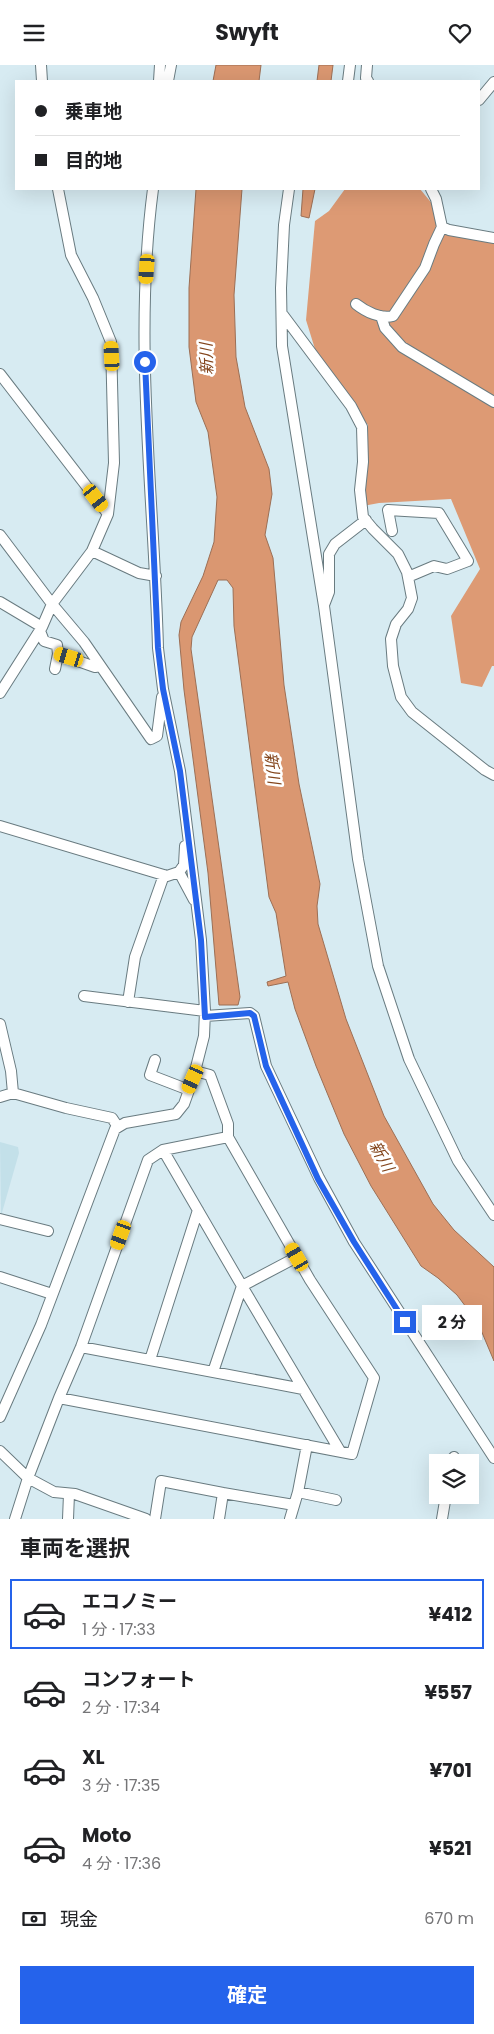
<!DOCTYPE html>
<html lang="ja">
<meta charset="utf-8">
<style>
:root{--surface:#fff;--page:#f2f2f2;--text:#202124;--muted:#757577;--line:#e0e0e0;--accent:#2563eb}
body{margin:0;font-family:Poppins,"Noto Sans JP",sans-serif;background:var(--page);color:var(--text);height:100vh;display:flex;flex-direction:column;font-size:19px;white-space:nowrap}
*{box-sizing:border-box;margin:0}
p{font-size:16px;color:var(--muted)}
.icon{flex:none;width:28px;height:28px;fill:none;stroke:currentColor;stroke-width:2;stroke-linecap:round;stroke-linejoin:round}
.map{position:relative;height:1454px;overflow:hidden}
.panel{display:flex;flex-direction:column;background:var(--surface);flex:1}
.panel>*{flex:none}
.banner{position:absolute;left:15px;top:15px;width:465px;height:110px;border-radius:0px;box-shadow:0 5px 20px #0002;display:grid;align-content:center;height:110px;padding:0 20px;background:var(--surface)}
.controls{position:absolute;left:429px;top:1389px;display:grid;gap:10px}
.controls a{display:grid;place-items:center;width:50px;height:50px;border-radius:0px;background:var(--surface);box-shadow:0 5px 20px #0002;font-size:25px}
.end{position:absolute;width:22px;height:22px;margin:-11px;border:6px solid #2563eb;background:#fff;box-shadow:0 0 0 2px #fff}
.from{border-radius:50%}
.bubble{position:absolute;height:35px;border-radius:0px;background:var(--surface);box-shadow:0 5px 20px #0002;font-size:16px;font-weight:700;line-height:35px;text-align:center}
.car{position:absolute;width:15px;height:30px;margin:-15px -8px;border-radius:6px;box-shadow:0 0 4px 1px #0007;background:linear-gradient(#f5c518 24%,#345 0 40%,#f5c518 0 76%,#345 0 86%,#f5c518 0)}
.banner b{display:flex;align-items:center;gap:18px;height:48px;font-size:19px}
.banner b+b{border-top:1px solid var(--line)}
.banner i{width:12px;height:12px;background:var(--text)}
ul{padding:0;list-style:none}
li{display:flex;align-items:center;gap:15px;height:70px;margin:0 10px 8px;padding:0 10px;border:2px solid transparent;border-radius:0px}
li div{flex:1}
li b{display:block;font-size:19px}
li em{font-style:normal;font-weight:700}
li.on{border-color:var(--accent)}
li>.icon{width:45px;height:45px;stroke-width:1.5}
h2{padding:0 20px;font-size:22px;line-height:60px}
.pay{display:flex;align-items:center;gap:12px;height:55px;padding:0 20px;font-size:19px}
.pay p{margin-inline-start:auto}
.button{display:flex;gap:10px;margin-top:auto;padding:10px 20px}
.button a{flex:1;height:58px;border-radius:0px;background:var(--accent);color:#fff;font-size:20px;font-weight:700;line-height:58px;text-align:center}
header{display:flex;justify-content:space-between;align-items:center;height:65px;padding:0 20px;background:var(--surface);font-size:22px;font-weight:700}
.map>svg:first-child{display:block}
.built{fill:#c3e0e9}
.forest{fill:#dd9a74}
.water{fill:#da9771;stroke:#9c6f55}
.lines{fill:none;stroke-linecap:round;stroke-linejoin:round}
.street-casing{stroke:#697b80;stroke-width:12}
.street{stroke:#fff;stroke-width:10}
.route{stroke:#2563eb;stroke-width:6}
.labels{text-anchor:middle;stroke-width:5;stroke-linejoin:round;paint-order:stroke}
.water-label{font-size:16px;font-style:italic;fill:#83451c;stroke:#fff}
</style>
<header><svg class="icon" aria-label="menu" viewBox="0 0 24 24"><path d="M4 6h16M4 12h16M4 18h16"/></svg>Swyft<svg class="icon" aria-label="heart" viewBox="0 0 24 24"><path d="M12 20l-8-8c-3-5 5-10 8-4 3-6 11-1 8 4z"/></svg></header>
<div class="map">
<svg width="494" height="1454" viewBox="0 0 494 1454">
<rect width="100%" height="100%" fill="#d7ebf2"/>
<path class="built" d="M0,1077L18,1082L19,1088L1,1151Z"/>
<path class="forest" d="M345,124H420L434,141L442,168L494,178V601H492L482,622L461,618L451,551L480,504L451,434L379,438L363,441L368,360L319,297L306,255L315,156L329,146Z"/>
<path class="water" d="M216,0H261L259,16H213Z
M319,0H333L331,16H317Z
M196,124H242L234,230L236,292L245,342L269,404L272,429L265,470L273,493L284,620L299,719L320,819L317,841L318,859L346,954L384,1051L433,1139L454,1165L494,1202V1296L478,1258L457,1230L438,1213L421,1201L371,1121L344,1069L316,1001L295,944L288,917L268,921L267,917L286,911L276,848L269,832L234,561L233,523L227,515H218L192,572L191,584L240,932L238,940H219L208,808L184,625L179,570L181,557L203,511L214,477L217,432L208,367L196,337L189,282V223Z
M303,124H315L309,153L301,151Z"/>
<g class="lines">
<defs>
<path id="street" d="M41,0L42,16
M367,0L366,13L368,16
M159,16L160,0
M168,16L171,0
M348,16L350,0
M479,35L494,17
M58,124L71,190L93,233L111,277L114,398L108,449L92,486
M289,124L284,160L281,223L282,281L324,541L358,794L378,901L409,994L458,1096L494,1150
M431,124L436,134L442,162L449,165L494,173
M356,239C366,247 381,254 393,251L425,203L434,179L442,162
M283,250L351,341L362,362L363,397L360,425L363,452L373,464L398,489L407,507L412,533L408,544L396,559L391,574L393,601L401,632L412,647L485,705L494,710
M381,251L385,263L402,282L494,337
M0,309L108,449
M392,466L388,445L439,448L468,496L447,504L434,501L408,512
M0,470L52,539L92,486L139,508L156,511
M0,537L42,562L52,539L84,577L151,674L157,671L162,632
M324,540L329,527V489L335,479L366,455
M40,566L44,576L57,580L58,589L55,604
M58,589L95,602L100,601
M0,628L42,562
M0,761L167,811L179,807L184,800L185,781
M179,807L194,835
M84,931L205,946
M128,937L135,892L164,810
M205,951L250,948L254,951L266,1001L319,1113L354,1177L494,1393
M0,959L11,1006L13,1028L66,1043L112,1053L118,1062
M155,995L150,1010L189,1025
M195,1006L210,1010L228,1059V1072
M0,1032L13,1028
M163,1085L242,1221L213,1307
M0,1154L48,1166
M297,1192L242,1221L340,1386
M0,1212L52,1229
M81,1282L303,1324
M150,1295L198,1145
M59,1333L352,1389L374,1313L310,1215L228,1072L163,1085L148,1095L81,1282L59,1333L28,1413L54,1427L75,1429L146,1454
M0,1352L41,1260L115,1064L125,1058L176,1049L184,1039L193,1014L204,971L205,946L201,875L180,706L163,624L158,583C154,430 133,276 153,124
M0,1386L28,1413L15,1454
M453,1398L454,1392
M298,1427L336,1435
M68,1454L69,1429
M155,1454L161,1416L223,1428
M219,1454L223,1428L294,1440
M290,1454L298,1427L307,1380
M442,1454L446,1430"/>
</defs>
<use href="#street" class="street-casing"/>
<use href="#street" class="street"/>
</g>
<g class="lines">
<path class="route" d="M145,297L158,583L163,624L180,706L201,875L205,952L250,948L254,951L266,1001L318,1114L354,1177L405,1257"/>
</g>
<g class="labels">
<g class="water-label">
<text transform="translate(206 294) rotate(-92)" y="6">新川</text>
<text transform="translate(273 703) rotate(83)" y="6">新川</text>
<text transform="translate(382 1091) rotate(61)" y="6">新川</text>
</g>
</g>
</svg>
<div class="controls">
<a><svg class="icon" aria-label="layers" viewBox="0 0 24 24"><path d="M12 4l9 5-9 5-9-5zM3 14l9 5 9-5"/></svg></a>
</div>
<i class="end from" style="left:145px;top:297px"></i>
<i class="end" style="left:405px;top:1257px"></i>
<div class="bubble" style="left:422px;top:1240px;width:60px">2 分</div>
<i class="car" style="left:147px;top:204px;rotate:184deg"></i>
<i class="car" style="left:112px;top:291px;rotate:357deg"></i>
<i class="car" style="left:96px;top:433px;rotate:142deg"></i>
<i class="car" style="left:69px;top:592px;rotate:287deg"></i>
<i class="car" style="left:193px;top:1014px;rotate:204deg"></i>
<i class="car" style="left:121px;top:1170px;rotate:200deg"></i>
<i class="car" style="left:297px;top:1192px;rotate:330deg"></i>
<div class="banner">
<b><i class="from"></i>乗車地</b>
<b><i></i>目的地</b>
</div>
</div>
<section class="panel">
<h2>車両を選択</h2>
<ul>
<li class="on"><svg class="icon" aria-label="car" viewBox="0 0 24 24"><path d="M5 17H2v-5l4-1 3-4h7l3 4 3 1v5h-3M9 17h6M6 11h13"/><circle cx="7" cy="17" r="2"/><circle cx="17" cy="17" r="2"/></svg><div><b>エコノミー</b><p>1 分 · 17:33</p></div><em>¥412</em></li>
<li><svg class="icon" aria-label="car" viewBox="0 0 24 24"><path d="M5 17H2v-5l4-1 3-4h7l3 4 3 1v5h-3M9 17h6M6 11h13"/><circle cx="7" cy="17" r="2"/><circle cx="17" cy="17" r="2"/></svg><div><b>コンフォート</b><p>2 分 · 17:34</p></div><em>¥557</em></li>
<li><svg class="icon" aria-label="car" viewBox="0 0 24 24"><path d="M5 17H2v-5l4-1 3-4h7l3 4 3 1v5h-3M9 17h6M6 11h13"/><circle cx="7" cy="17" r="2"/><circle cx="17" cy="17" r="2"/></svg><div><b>XL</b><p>3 分 · 17:35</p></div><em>¥701</em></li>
<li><svg class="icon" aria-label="car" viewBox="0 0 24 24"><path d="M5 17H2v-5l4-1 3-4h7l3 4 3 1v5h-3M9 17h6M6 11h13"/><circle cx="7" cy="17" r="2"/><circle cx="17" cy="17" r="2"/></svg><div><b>Moto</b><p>4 分 · 17:36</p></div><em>¥521</em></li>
</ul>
<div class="pay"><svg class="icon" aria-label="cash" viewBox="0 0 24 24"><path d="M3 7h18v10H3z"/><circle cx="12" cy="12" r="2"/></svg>現金<p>670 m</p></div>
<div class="button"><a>確定</a></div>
</section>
